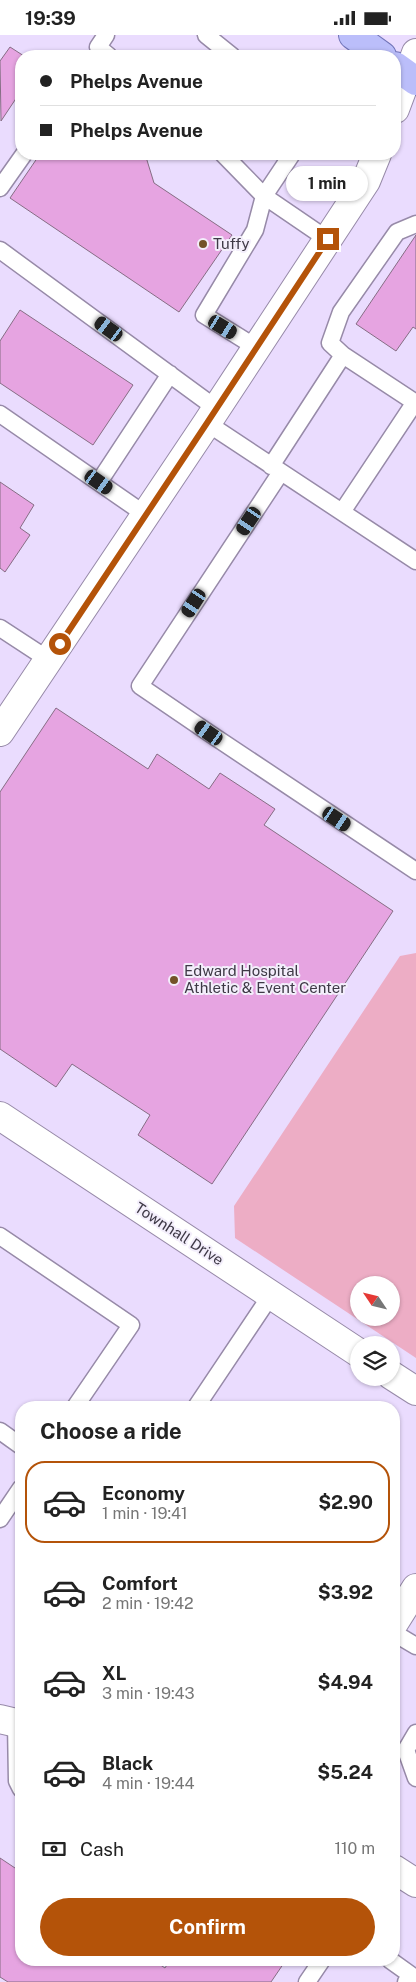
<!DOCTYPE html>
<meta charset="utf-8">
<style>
:root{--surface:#fff;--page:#f6f6f6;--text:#222;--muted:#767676;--line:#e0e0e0;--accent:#b45309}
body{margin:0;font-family:"Public Sans",sans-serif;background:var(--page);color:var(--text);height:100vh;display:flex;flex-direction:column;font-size:19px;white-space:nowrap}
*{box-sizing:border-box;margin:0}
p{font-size:16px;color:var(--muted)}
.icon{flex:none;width:28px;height:28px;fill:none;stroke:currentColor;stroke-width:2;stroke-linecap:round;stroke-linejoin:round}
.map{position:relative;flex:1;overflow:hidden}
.details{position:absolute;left:15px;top:1366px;width:385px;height:565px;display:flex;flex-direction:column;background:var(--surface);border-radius:20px;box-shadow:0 1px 4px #0004}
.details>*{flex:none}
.guide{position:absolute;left:15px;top:15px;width:386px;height:110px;border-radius:20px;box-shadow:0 1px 4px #0004;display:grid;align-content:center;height:110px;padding:0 25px;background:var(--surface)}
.needle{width:32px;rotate:305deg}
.fabs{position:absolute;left:350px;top:1241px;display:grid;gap:10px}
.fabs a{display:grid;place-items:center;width:50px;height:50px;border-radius:50%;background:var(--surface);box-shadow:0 1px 4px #0004;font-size:25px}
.end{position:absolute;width:22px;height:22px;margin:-11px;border:6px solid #b45309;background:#fff;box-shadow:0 0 0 2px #fff}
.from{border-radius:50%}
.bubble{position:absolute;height:35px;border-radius:18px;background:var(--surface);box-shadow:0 1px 4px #0004;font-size:16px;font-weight:700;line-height:35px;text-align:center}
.car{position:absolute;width:15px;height:30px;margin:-15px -8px;border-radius:6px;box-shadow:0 0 4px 1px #0007;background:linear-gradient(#222 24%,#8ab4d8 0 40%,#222 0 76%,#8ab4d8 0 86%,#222 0)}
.guide b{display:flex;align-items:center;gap:18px;height:48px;font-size:19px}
.guide b+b{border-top:1px solid var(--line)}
.guide i{width:12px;height:12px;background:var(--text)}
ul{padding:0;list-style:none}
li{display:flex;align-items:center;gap:15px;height:82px;margin:0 10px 8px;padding:0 15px;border:2px solid transparent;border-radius:20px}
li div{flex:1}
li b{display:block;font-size:19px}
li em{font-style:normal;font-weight:700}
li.selected{border-color:var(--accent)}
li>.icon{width:45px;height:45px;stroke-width:1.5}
h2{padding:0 25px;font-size:22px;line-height:60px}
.pay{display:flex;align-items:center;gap:12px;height:55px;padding:0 25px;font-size:19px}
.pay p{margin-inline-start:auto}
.button{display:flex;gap:10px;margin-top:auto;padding:10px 25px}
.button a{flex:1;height:58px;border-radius:30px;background:var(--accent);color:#fff;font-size:20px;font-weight:700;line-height:58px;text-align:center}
.status{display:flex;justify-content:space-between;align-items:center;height:35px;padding:0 25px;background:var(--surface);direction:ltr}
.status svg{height:14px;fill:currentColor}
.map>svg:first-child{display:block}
.green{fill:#edadc5;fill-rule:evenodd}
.building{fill:#e6a4e1;stroke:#866d84}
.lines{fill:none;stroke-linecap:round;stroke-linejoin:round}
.service-casing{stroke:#978aa8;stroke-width:19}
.minor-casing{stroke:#978aa8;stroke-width:30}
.primary-casing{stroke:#7174b8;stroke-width:30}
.service{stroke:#fff;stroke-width:16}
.minor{stroke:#fff;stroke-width:28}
.primary{stroke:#bbbefa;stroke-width:28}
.route{stroke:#b45309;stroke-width:6}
.poi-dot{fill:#735229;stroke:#f3eefb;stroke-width:2}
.labels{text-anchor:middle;stroke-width:4;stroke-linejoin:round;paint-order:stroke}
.poi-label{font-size:15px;fill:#3e3946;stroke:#f3eefb;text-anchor:start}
.street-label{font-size:15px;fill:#3e3946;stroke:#f3eefb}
</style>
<div class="status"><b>19:39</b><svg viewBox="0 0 49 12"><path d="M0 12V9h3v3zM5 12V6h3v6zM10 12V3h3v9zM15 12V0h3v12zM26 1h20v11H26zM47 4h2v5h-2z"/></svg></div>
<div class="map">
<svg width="416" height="1947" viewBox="0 0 416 1947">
<rect width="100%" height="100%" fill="#eadcfe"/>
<path class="green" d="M416,918V1323L235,1203L234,1171L400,921ZM359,1250H391V1282H359Z"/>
<path class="building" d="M10,12L24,21H21V56L1,86L0,26Z
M40,119H149L146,122L154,148L232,200L179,277L10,163Z
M416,200V294L413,292L396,316L356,289Z
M20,275L133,350L93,410L0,348V306Z
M0,447L34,470L20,493L30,500L5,537L0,533Z
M56,673L148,734L157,719L209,754L220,738L275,774L264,790L393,876L212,1149L138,1100L150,1080L72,1029L56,1052L0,1014V757Z
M0,1823L21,1837V1925H153L165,1933L170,1925H286L271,1947H8L0,1942Z"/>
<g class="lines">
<defs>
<path id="service" d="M106,0L98,12L109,21
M206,0L232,21
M223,119L264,161L255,195L204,280L257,313
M292,119L264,161L327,204
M0,153L24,119
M0,215L217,374
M343,320L330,308L341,277L397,197L416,189
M0,379L146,480
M207,388L416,526
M271,431L343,320L416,368
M281,437L140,651L209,698L416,836
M99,447L170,339
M342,477L415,367
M0,593L49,625
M0,1201L131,1290L75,1372
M196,1372L271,1260
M0,1396L21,1411
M0,1484L21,1453
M394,1598L416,1611
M16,1688L17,1746L21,1754
M416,1698L406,1715L416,1743
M390,1925L411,1940L406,1947
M307,1947L322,1925"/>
<path id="minor" d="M395,74L416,18
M0,697L207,388L366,146L377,119
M0,1081L359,1318
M391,1340L416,1356
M394,1588L416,1553
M0,1684L21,1689
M394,1834L416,1848"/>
<path id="primary" d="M353,0L382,21
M395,31L416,46"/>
</defs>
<use href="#service" class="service-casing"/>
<use href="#minor" class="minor-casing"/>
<use href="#primary" class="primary-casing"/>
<use href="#service" class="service"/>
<use href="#minor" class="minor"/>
<use href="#primary" class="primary"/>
</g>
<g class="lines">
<path class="route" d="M60,609L207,388L328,204"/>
</g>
<g class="poi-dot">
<circle cx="203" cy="209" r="5"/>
<circle cx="174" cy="945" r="5"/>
</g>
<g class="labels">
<g class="poi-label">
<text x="213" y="214">Tuffy</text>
<text x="184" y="941">Edward Hospital<tspan x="184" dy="17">Athletic &amp; Event Center</tspan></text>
</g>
<g class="street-label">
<text transform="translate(179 1199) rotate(33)" y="5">Townhall Drive</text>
</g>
</g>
</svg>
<div class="fabs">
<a><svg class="needle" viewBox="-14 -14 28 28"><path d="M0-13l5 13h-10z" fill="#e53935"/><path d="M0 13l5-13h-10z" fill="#767676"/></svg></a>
<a><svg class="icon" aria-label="layers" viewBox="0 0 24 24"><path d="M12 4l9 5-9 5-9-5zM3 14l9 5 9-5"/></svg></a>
</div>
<i class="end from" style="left:60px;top:609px"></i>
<i class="end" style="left:328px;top:204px"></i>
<div class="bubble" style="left:286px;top:131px;width:82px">1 min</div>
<i class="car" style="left:223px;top:292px;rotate:121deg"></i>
<i class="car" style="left:109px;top:294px;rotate:306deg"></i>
<i class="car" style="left:99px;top:447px;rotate:125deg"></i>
<i class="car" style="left:249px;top:486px;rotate:214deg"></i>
<i class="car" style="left:194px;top:568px;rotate:213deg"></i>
<i class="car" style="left:209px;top:698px;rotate:305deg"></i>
<i class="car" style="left:337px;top:784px;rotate:124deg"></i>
<div class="guide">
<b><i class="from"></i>Phelps Avenue</b>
<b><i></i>Phelps Avenue</b>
</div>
<section class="details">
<h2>Choose a ride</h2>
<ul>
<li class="selected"><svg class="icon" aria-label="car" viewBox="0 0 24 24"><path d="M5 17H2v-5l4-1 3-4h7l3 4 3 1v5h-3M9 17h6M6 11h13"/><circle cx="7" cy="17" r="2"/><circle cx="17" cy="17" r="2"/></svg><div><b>Economy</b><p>1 min · 19:41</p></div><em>$2.90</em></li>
<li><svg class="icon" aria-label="car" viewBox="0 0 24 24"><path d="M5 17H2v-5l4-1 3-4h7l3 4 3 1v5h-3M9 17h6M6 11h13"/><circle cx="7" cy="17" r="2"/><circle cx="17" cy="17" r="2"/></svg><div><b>Comfort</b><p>2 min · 19:42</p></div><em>$3.92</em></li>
<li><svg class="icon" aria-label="car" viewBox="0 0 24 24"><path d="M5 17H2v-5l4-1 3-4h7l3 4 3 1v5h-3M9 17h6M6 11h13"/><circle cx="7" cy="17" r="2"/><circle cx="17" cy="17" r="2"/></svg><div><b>XL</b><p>3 min · 19:43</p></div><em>$4.94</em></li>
<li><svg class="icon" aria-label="car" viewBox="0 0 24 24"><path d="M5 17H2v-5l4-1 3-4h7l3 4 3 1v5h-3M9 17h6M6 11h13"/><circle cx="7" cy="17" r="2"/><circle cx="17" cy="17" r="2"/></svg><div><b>Black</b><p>4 min · 19:44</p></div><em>$5.24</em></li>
</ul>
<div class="pay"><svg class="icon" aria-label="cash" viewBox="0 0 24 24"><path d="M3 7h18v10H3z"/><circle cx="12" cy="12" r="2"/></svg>Cash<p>110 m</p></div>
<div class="button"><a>Confirm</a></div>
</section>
</div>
